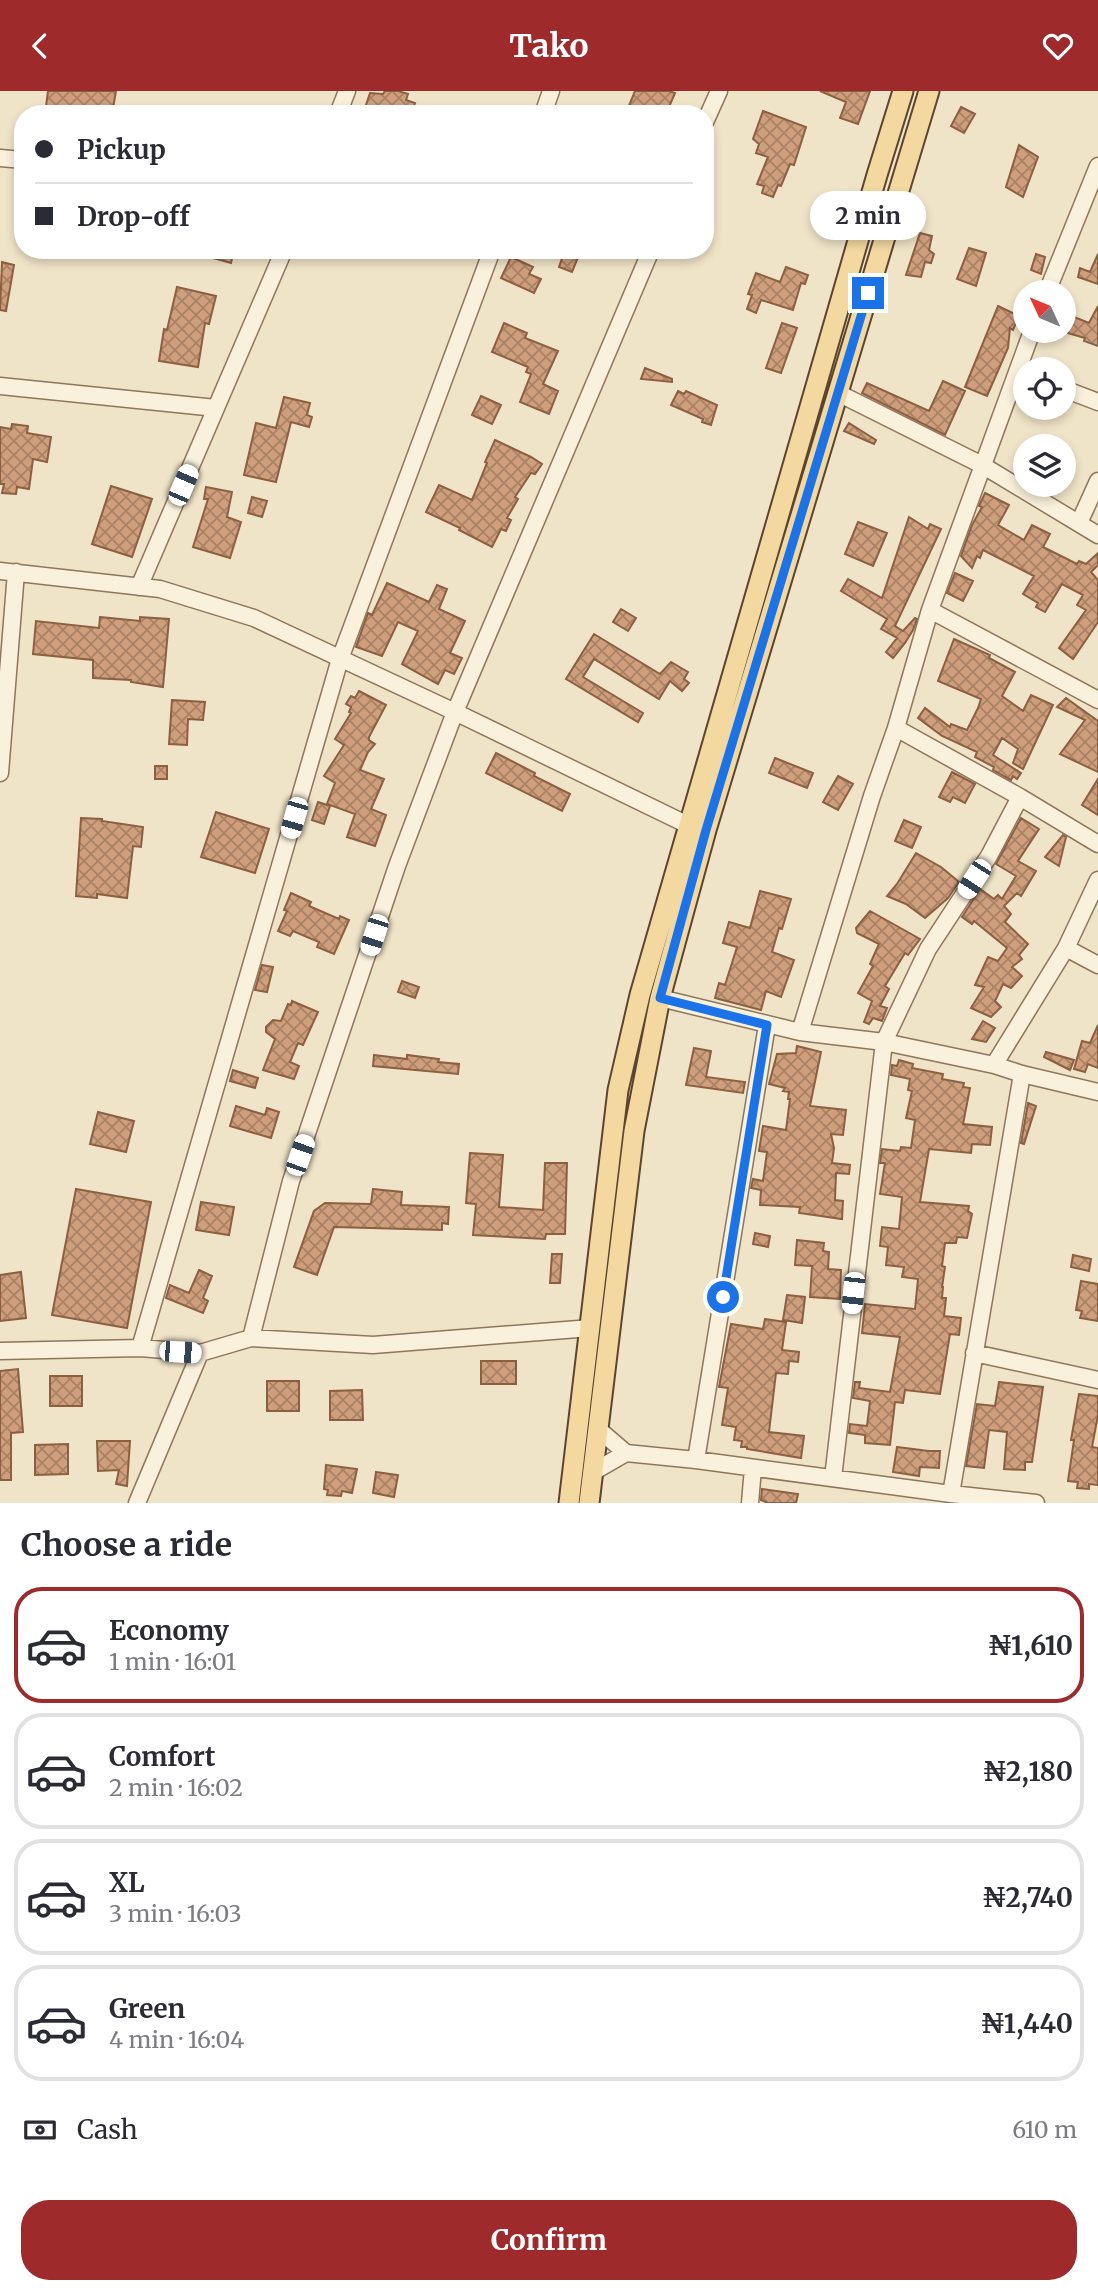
<!DOCTYPE html>
<meta charset="utf-8">
<style>
:root{--surface:#fff;--page:#f7f7f7;--text:#2b2b33;--muted:#7c7c81;--line:#e1e1e2;--accent:#9e2a2b}
body{margin:0;font-family:Merriweather,serif;background:var(--page);color:var(--text);height:100vh;display:flex;flex-direction:column;font-size:26px;white-space:nowrap}
*{box-sizing:border-box;margin:0}
p{font-size:23px;color:var(--muted)}
.icon{flex:none;width:38px;height:38px;fill:none;stroke:currentColor;stroke-width:2;stroke-linecap:round;stroke-linejoin:round}
.map{position:relative;height:1412px;overflow:hidden}
.sheet{display:flex;flex-direction:column;background:var(--surface);flex:1}
.sheet>*{flex:none}
.guide{position:absolute;left:14px;top:14px;width:700px;height:154px;border-radius:28px;box-shadow:0 4px 10px #0003;display:grid;align-content:center;height:154px;padding:0 21px;background:var(--surface)}
.needle{width:46px;rotate:314deg}
.tools{position:absolute;left:1013px;top:189px;display:grid;gap:14px}
.tools a{display:grid;place-items:center;width:63px;height:63px;border-radius:50%;background:var(--surface);box-shadow:0 4px 10px #0003;font-size:35px}
.end{position:absolute;width:32px;height:32px;margin:-16px;border:9px solid #1a73e8;background:#fff;box-shadow:0 0 0 4px #fff}
.from{border-radius:50%}
.bubble{position:absolute;height:49px;border-radius:24px;background:var(--surface);box-shadow:0 4px 10px #0003;font-size:23px;font-weight:700;line-height:49px;text-align:center}
.car{position:absolute;width:21px;height:42px;margin:-21px -10px;border-radius:9px;box-shadow:0 0 5px 2px #0007;background:linear-gradient(#fff 24%,#345 0 40%,#fff 0 76%,#345 0 86%,#fff 0)}
.guide b{display:flex;align-items:center;gap:24px;height:66px;font-size:26px}
.guide b+b{border-top:2px solid var(--line)}
.guide i{width:18px;height:18px;background:var(--text)}
ul{padding:0;list-style:none}
li{display:flex;align-items:center;gap:21px;height:116px;margin:0 14px 10px;padding:0 7px;border:4px solid var(--line);border-radius:28px}
li div{flex:1}
li b{display:block;font-size:26px}
li em{font-style:normal;font-weight:700}
li.active{border-color:var(--accent)}
li>.icon{width:63px;height:63px;stroke-width:1.5}
h2{padding:0 21px;font-size:32px;line-height:84px}
.pay{display:flex;align-items:center;gap:18px;height:77px;padding:0 21px;font-size:26px}
.pay p{margin-inline-start:auto}
.cta{display:flex;gap:14px;margin-top:auto;padding:14px 21px}
.cta a{flex:1;height:80px;border-radius:28px;background:var(--accent);color:#fff;font-size:28px;font-weight:700;line-height:80px;text-align:center}
header{display:flex;justify-content:space-between;align-items:center;height:91px;padding:0 21px;background:var(--accent);color:#fff;font-size:32px;font-weight:700}
.map>svg:first-child{display:block}
.building{fill:url(#building-cross-hatch);stroke:#8d5f41;stroke-width:2}
.lines{fill:none;stroke-linecap:round;stroke-linejoin:round}
.minor-casing{stroke:#8d765c;stroke-width:19}
.major-casing{stroke:#5b4430;stroke-width:23}
.minor{stroke:#faf1dc;stroke-width:16}
.major{stroke:#f3d9a0;stroke-width:19}
.route{stroke:#1a73e8;stroke-width:9}
</style>
<header><svg class="icon" aria-label="back" viewBox="0 0 24 24"><path d="M15 5l-7 7 7 7"/></svg>Tako<svg class="icon" aria-label="heart" viewBox="0 0 24 24"><path d="M12 20l-8-8c-3-5 5-10 8-4 3-6 11-1 8 4z"/></svg></header>
<div class="map">
<svg width="1098" height="1412" viewBox="0 0 1098 1412">
<defs>
<pattern id="building-cross-hatch" width="8" height="8" patternUnits="userSpaceOnUse" patternTransform="scale(1.75)"><rect width="8" height="8" fill="#cf9f7d"/><path d="M0 0l8 8M0 8l8-8" fill="none" stroke="#a98266"/></pattern>
</defs>
<rect width="100%" height="100%" fill="#f0e4c8"/>
<path class="building" d="M48,0H116L112,23H45Z
M385,0H398L408,3L406,9L415,12L411,23H363L370,2L383,3Z
M635,0H669L675,2L666,23H642L628,17Z
M820,0H870L858,33L840,27L846,11Z
M961,16L975,23L964,42L951,35Z
M763,20L806,36L794,74L790,73L781,95L778,94L773,106L762,102L764,95L757,93L768,66L756,62L759,53L753,48Z
M1019,54L1038,66L1023,106L1006,96Z
M920,142L932,145L929,159L934,163L931,172L925,171L921,186L906,184Z
M969,157L986,162L976,195L957,188Z
M195,159H234L231,172L195,162Z
M565,159H581L572,181L559,176Z
M1036,163L1045,166L1041,183L1031,179Z
M1098,163V193L1078,186L1080,177L1090,181Z
M511,166L533,176L529,183L541,188L534,202L501,187Z
M2,171L14,174L6,220L0,219Z
M786,176L808,184L805,193L801,192L793,219L761,209L756,222L747,218L752,204L748,203L756,182L780,191Z
M177,196L216,205L209,233L205,232L198,276L159,270L164,238L167,239Z
M998,215L1019,225L1013,239L1010,237L1008,257L987,305L965,296Z
M1098,215V255L1084,250L1085,247L1064,241V222L1089,232Z
M504,232L527,242L525,247L558,260L543,293L558,300L549,323L520,311L531,283L526,281L528,276L492,261Z
M782,232L797,237L781,282L766,277Z
M645,277L672,288V291L641,288Z
M943,290L965,300L945,344L862,302L867,292L929,320Z
M678,300L684,303L686,300L717,314L711,334L702,331L703,328L671,314Z
M481,305L501,314L492,333L472,324Z
M284,306L310,312L307,324L312,326L309,336L291,331L276,391L244,384L256,332L276,337Z
M849,332L876,349L874,353L844,340Z
M12,333L28,335L27,342L51,346L47,371L33,368L29,398L17,396L16,403L2,402L4,393H0V336L11,338Z
M495,349L531,366L542,373L535,383L531,382L515,406L518,408L507,427L511,429L506,440L501,438L492,456L459,439L460,437L426,421L439,394L472,409L487,372L485,371Z
M111,395L152,408L132,466L92,453Z
M206,396L232,401L227,426L241,431L230,467L193,456L208,408H204Z
M985,402L1009,414L998,434L1024,449L1032,434L1050,443L1043,456L1077,473L1079,470L1086,473L1098,462V474L1091,481L1098,489V531L1073,568L1059,557L1086,519L1077,514L1083,504L1062,493L1045,521L1036,516L1038,512L1023,503L1034,485L983,459L980,467L977,465L972,477L961,465L972,434L982,416L979,415Z
M252,406L267,410L262,426L248,422Z
M909,426L928,438L930,433L941,438L895,535L903,540L915,527L917,528L913,539L905,552L893,567L886,561L897,547L881,538L887,528L841,500L848,488L882,507Z
M858,431L887,442L873,475L845,463Z
M955,482L973,490L963,510L947,502Z
M387,492L429,511L437,494L447,498L439,518L465,530L450,562L462,567L454,583L445,579L438,593L402,573L418,540L398,531L382,565L356,556L368,522L372,524Z
M621,518L636,527L628,540L613,531Z
M100,526L140,530V526L169,528L163,596L131,591V589L93,587V569L33,563L36,530L99,537Z
M594,543L660,583L671,571L688,581L684,588L689,592L682,600L670,590L659,608L594,568L583,586L643,622L638,631L566,588Z
M954,548L990,564L989,567L1015,581L1002,605L1023,620L1031,604L1053,614L1023,678L1013,672L1018,658L1002,647L993,664L1021,682L1017,688L1013,685L1011,689L993,679L994,676L975,666L977,661L942,645L918,627L925,617L950,636L951,633L967,639L978,617L981,608L938,590Z
M359,600L386,614L369,646V649L375,653L368,661L360,679L384,688L371,718L386,724L375,755L347,746L355,723L327,713L335,692L324,685L344,654L335,648L351,622L349,621L351,616L346,613L351,605L355,607Z
M1066,607L1098,630V681L1060,663L1085,629L1057,616Z
M172,609L205,611L203,629L188,628L187,654L169,653Z
M496,662L535,682L534,685L570,703L562,720L486,682Z
M775,667L813,682L807,697L769,682Z
M155,675H167V688H155Z
M952,681L975,693L965,712L953,706L950,711L939,706Z
M838,685L853,693L838,719L823,711Z
M1098,688V724L1082,714Z
M318,711L330,715L324,733L312,729Z
M216,721L269,738L255,782L201,766Z
M81,727L102,728V730L143,736L141,756L133,755L127,807L97,803V807L76,805Z
M1021,727L1039,738L1018,770L1036,780L1021,805L1017,802L1004,815L1011,823L1005,831L1028,853L1019,864L1022,868L1012,876L1022,885L1011,897L1003,893L995,910L1001,916L991,926L971,917L984,896L975,894L988,866L998,870L1007,857L974,830L972,833L962,826L980,798L994,808L998,804L1002,808L1016,785L996,773Z
M904,729L921,736L912,757L895,750Z
M1063,744L1066,746L1059,775L1045,766Z
M916,762L941,776L959,791L948,807L925,827L906,813L887,805L897,793Z
M760,800L791,808L782,838L779,837L772,861L794,869L781,906L766,900L761,919L715,907L719,892L725,894L737,856L723,852L729,831L750,837Z
M291,802L311,811L309,815L339,828L340,825L349,829L334,863L317,856L319,851L293,840L290,845L278,840L287,820L284,819Z
M870,820L920,848L908,864L905,862L885,895L889,898L880,915L887,917L882,930L873,927L869,933L864,931L872,910L858,902L873,875L870,873L879,853L857,842L856,837Z
M262,874L273,876L267,901L255,899Z
M402,890L419,896L415,907L398,901Z
M292,910L318,921L303,954L298,952L290,971L299,975L294,988L263,979L275,948L266,941V936L273,929L281,930L288,913L291,914Z
M983,930L995,937L986,951L972,948Z
M1098,934V977L1088,973L1085,981L1074,978L1082,950L1090,952Z
M797,955L821,961L810,1015L846,1019L843,1044L831,1043L834,1057L832,1072L850,1074L849,1083L836,1082L835,1109L843,1110L842,1128L799,1122L800,1116L760,1114L761,1099L751,1097L753,1088L763,1090L767,1061L759,1060L763,1035L786,1039L790,1008H788L789,1001L783,1000L785,997L769,993L777,963L796,962Z
M694,957L711,960L706,986L745,991L743,1002L686,994Z
M1046,961L1074,969L1070,979L1044,966Z
M374,964L407,968V964L439,968L438,971L459,973L458,983L373,975Z
M899,969L913,973L912,977L943,983L942,988L964,992L963,996L970,997L963,1033L992,1036L990,1054L972,1053L971,1062L929,1058L920,1111L969,1115L968,1120L972,1123L967,1147L957,1146L956,1152H945L942,1175L945,1176L942,1196H943L942,1207H946L944,1225L961,1227L959,1244L950,1243L940,1303L905,1299L903,1312L895,1311L890,1354L865,1352V1344L849,1342L850,1333L867,1335L870,1310L853,1307L855,1291H860L859,1297L890,1301L900,1246L862,1242L865,1213L915,1218L918,1188L902,1186L904,1176L886,1174L888,1156L880,1155L882,1136L899,1138L902,1106L880,1103L885,1072H880L882,1058L900,1060L901,1056L911,1057L915,1029L906,1027L912,1000L908,999L910,988L891,984L892,974L897,975Z
M233,979L258,987L255,997L230,990Z
M1028,1012L1036,1015L1024,1053L1021,1052Z
M236,1015L265,1024L267,1017L279,1021L271,1047L230,1035Z
M98,1021L134,1030L126,1061L90,1053Z
M470,1062L503,1064L499,1116L543,1119L545,1072H567L565,1143H546L545,1148L473,1144L476,1113L466,1112Z
M76,1098L151,1111L127,1237L52,1224Z
M373,1098L402,1101L401,1114L449,1116L448,1133L442,1132V1139L334,1136L317,1184L294,1176L314,1120L325,1112L371,1113Z
M201,1111L234,1116L229,1144L196,1139Z
M755,1142L770,1145L768,1156L753,1153Z
M797,1149L824,1152L823,1160L829,1161L828,1178L841,1179L840,1208L810,1206L812,1175L795,1174Z
M552,1163H562L560,1192H550Z
M1073,1164L1091,1168L1089,1180L1071,1176Z
M199,1179L212,1185L203,1207L208,1210L203,1222L166,1207L170,1194L189,1202Z
M21,1181L26,1227L0,1230V1184Z
M1081,1190L1098,1193V1230L1080,1227L1082,1220L1076,1219Z
M787,1204L805,1206L802,1232L783,1229Z
M765,1228L786,1231L782,1259L799,1261L798,1271L789,1270L788,1283L776,1282L769,1341L804,1345L801,1367L747,1358V1356H741L742,1350L734,1349L736,1336L722,1334L728,1297L719,1296L731,1233L763,1238Z
M481,1270H516V1293H481Z
M18,1278L23,1341L11,1342V1389H0V1280Z
M50,1285H82V1315H50Z
M267,1290H299V1320H267Z
M999,1291L1043,1296L1032,1371H1025V1379L1004,1378L1007,1341L989,1339L984,1377L966,1375L977,1313L995,1315Z
M362,1299L363,1329H330V1300Z
M1079,1303L1098,1305V1324L1092,1356L1098,1357V1394L1089,1393V1398L1077,1397L1078,1391L1068,1390L1074,1349H1071Z
M97,1350H130L127,1395L116,1393L119,1379L98,1380Z
M68,1353V1383L35,1384V1354Z
M897,1356L929,1360H940L939,1377L920,1376L919,1385L893,1381Z
M326,1374L357,1378L352,1402L342,1400L341,1405L327,1404L328,1399L324,1398Z
M376,1381L398,1384L394,1406L373,1402Z
M762,1398L798,1403L796,1412H768L761,1409Z"/>
<g class="lines">
<defs>
<path id="minor" d="M338,23L347,0
M543,23L551,0
M705,31L719,0
M0,67L23,69
M1047,201L1098,75
M0,295L216,317
M1064,298L1098,311
M838,302L982,374L1098,444
M1079,432L1098,390
M0,480L160,498L254,527L455,621L688,734
M139,496L284,159
M930,519L1098,609
M896,637L1020,706L1098,753
M0,682L16,481
M1066,857L1098,874
M660,907L800,941L884,951L994,974L1022,983L1098,1001
M800,941L872,705L896,637L930,519L1032,240
M994,974L1066,857L1098,789
M251,1247L291,1090L397,775L455,621L651,159
M140,1257L340,568L492,159
M0,1260L140,1257L200,1262L251,1247L373,1254L591,1237
M974,1262L1098,1289
M598,1338L626,1362L696,1369L951,1403L1036,1412
M696,1369L767,934
M593,1381L626,1362
M833,1387L884,951L928,858L989,765L1020,706
M951,1403L1022,983
M137,1412L200,1262
M750,1412L753,1377"/>
<path id="major" d="M569,1412L618,999L640,904L877,84L903,0
M589,1412L634,1040L660,907L706,739L929,0"/>
</defs>
<use href="#minor" class="minor-casing"/>
<use href="#major" class="major-casing"/>
<use href="#minor" class="minor"/>
<use href="#major" class="major"/>
</g>
<g class="lines">
<path class="route" d="M723,1206L767,934L660,907L706,739L868,202"/>
</g>
</svg>
<div class="tools">
<a><svg class="needle" viewBox="-14 -14 28 28"><path d="M0-13l5 13h-10z" fill="#e53935"/><path d="M0 13l5-13h-10z" fill="#7c7c81"/></svg></a>
<a><svg class="icon" aria-label="locate" viewBox="0 0 24 24"><circle cx="12" cy="12" r="6"/><path d="M12 2v4M12 18v4M2 12h4M18 12h4"/></svg></a>
<a><svg class="icon" aria-label="layers" viewBox="0 0 24 24"><path d="M12 4l9 5-9 5-9-5zM3 14l9 5 9-5"/></svg></a>
</div>
<i class="end from" style="left:723px;top:1206px"></i>
<i class="end" style="left:868px;top:202px"></i>
<div class="bubble" style="left:810px;top:100px;width:116px">2 min</div>
<i class="car" style="left:183px;top:394px;rotate:23deg"></i>
<i class="car" style="left:294px;top:727px;rotate:196deg"></i>
<i class="car" style="left:974px;top:788px;rotate:213deg"></i>
<i class="car" style="left:374px;top:844px;rotate:198deg"></i>
<i class="car" style="left:300px;top:1064px;rotate:19deg"></i>
<i class="car" style="left:853px;top:1202px;rotate:186deg"></i>
<i class="car" style="left:180px;top:1261px;rotate:94deg"></i>
<div class="guide">
<b><i class="from"></i>Pickup</b>
<b><i></i>Drop-off</b>
</div>
</div>
<section class="sheet">
<h2>Choose a ride</h2>
<ul>
<li class="active"><svg class="icon" aria-label="car" viewBox="0 0 24 24"><path d="M5 17H2v-5l4-1 3-4h7l3 4 3 1v5h-3M9 17h6M6 11h13"/><circle cx="7" cy="17" r="2"/><circle cx="17" cy="17" r="2"/></svg><div><b>Economy</b><p>1 min · 16:01</p></div><em>₦1,610</em></li>
<li><svg class="icon" aria-label="car" viewBox="0 0 24 24"><path d="M5 17H2v-5l4-1 3-4h7l3 4 3 1v5h-3M9 17h6M6 11h13"/><circle cx="7" cy="17" r="2"/><circle cx="17" cy="17" r="2"/></svg><div><b>Comfort</b><p>2 min · 16:02</p></div><em>₦2,180</em></li>
<li><svg class="icon" aria-label="car" viewBox="0 0 24 24"><path d="M5 17H2v-5l4-1 3-4h7l3 4 3 1v5h-3M9 17h6M6 11h13"/><circle cx="7" cy="17" r="2"/><circle cx="17" cy="17" r="2"/></svg><div><b>XL</b><p>3 min · 16:03</p></div><em>₦2,740</em></li>
<li><svg class="icon" aria-label="car" viewBox="0 0 24 24"><path d="M5 17H2v-5l4-1 3-4h7l3 4 3 1v5h-3M9 17h6M6 11h13"/><circle cx="7" cy="17" r="2"/><circle cx="17" cy="17" r="2"/></svg><div><b>Green</b><p>4 min · 16:04</p></div><em>₦1,440</em></li>
</ul>
<div class="pay"><svg class="icon" aria-label="cash" viewBox="0 0 24 24"><path d="M3 7h18v10H3z"/><circle cx="12" cy="12" r="2"/></svg>Cash<p>610 m</p></div>
<div class="cta"><a>Confirm</a></div>
</section>
